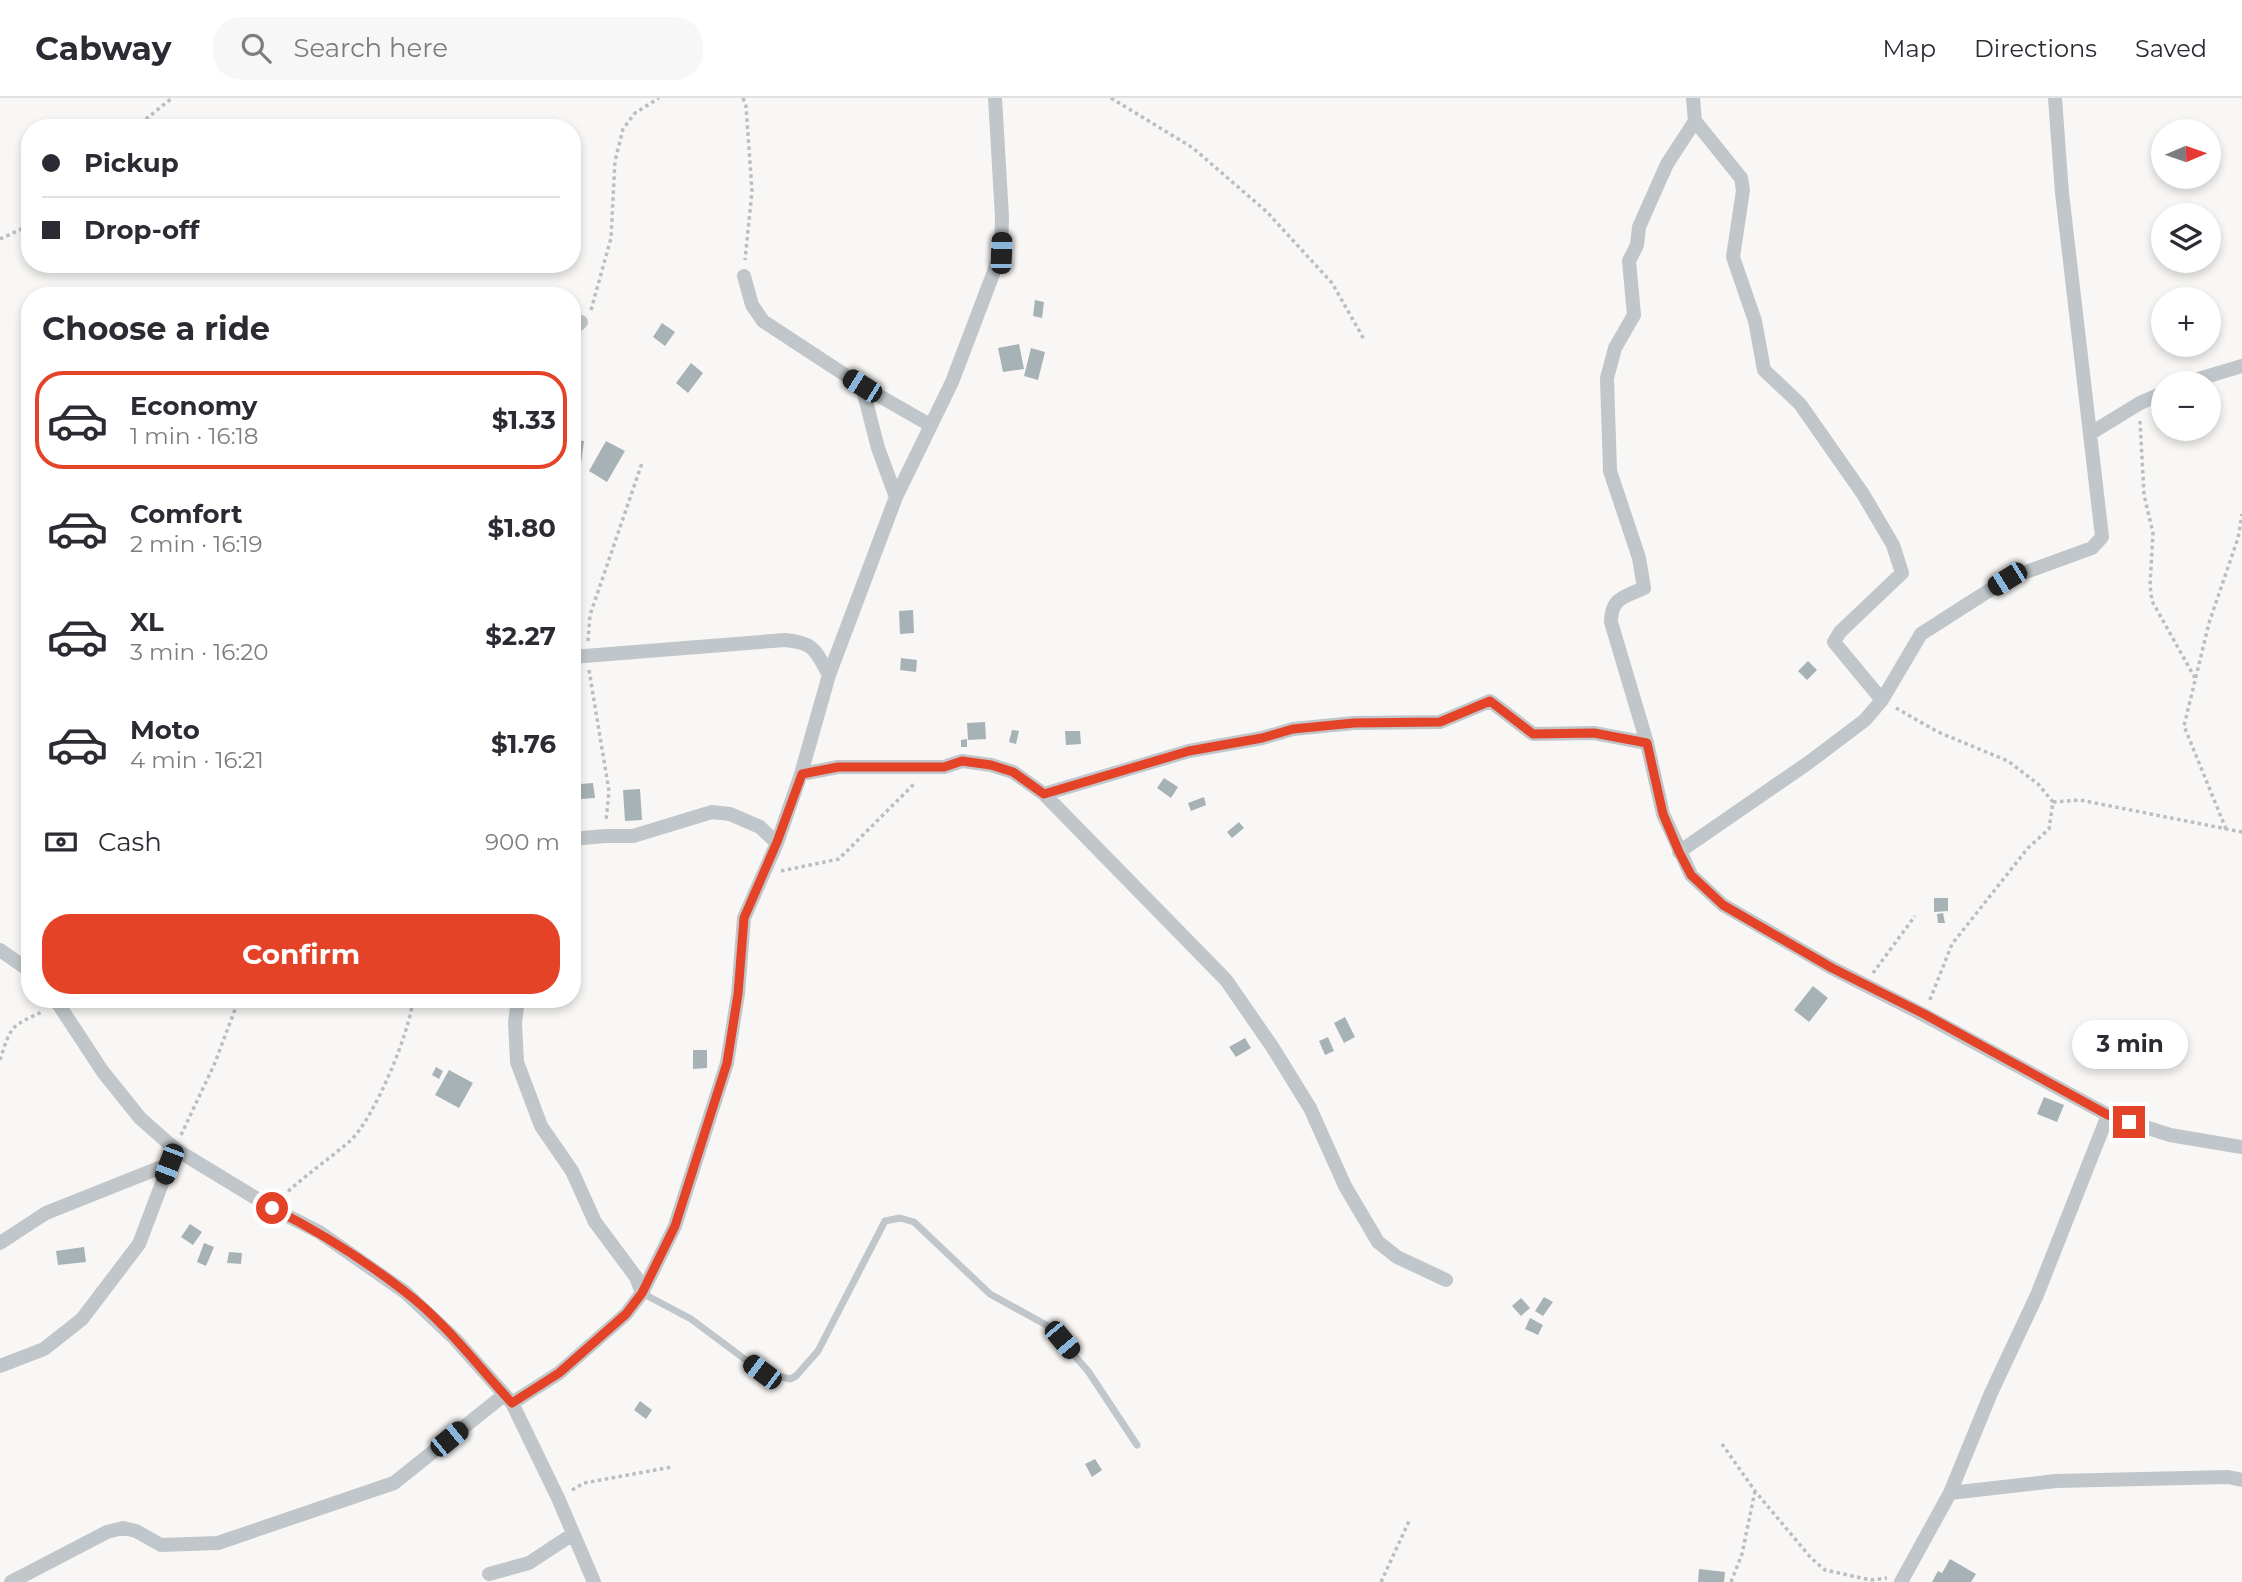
<!DOCTYPE html>
<meta charset="utf-8">
<style>
:root{--surface:#fff;--page:#f7f7f7;--text:#2b2b33;--muted:#7c7c81;--line:#e1e1e2;--accent:#e54327}
body{margin:0;font-family:Montserrat,sans-serif;background:var(--page);color:var(--text);height:100vh;display:flex;flex-direction:column;font-size:26px;white-space:nowrap}
*{box-sizing:border-box;margin:0}
p{font-size:23px;color:var(--muted)}
.icon{flex:none;width:38px;height:38px;fill:none;stroke:currentColor;stroke-width:2;stroke-linecap:round;stroke-linejoin:round}
.map{position:relative;flex:1;overflow:hidden}
.sheet{position:absolute;left:21px;top:189px;width:560px;height:721px;display:flex;flex-direction:column;background:var(--surface);border-radius:28px;box-shadow:0 4px 10px #0003}
.sheet>*{flex:none}
.hud{position:absolute;left:21px;top:21px;width:560px;height:154px;border-radius:28px;box-shadow:0 4px 10px #0003;display:grid;align-content:center;height:154px;padding:0 21px;background:var(--surface)}
.needle{width:46px;rotate:88deg}
.tools{position:absolute;left:2151px;top:21px;display:grid;gap:14px}
.tools a{display:grid;place-items:center;width:70px;height:70px;border-radius:50%;background:var(--surface);box-shadow:0 4px 10px #0003;font-size:35px}
.end{position:absolute;width:32px;height:32px;margin:-16px;border:9px solid #e54327;background:#fff;box-shadow:0 0 0 4px #fff}
.from{border-radius:50%}
.bubble{position:absolute;height:49px;border-radius:24px;background:var(--surface);box-shadow:0 4px 10px #0003;font-size:23px;font-weight:700;line-height:49px;text-align:center}
.car{position:absolute;width:21px;height:42px;margin:-21px -10px;border-radius:9px;box-shadow:0 0 5px 2px #0007;background:linear-gradient(#222 24%,#8ab4d8 0 40%,#222 0 76%,#8ab4d8 0 86%,#222 0)}
.hud b{display:flex;align-items:center;gap:24px;height:66px;font-size:26px}
.hud b+b{border-top:2px solid var(--line)}
.hud i{width:18px;height:18px;background:var(--text)}
ul{padding:0;list-style:none}
li{display:flex;align-items:center;gap:21px;height:98px;margin:0 14px 10px;padding:0 7px;border:4px solid transparent;border-radius:28px}
li div{flex:1}
li b{display:block;font-size:26px}
li em{font-style:normal;font-weight:700}
li.current{border-color:var(--accent)}
li>.icon{width:63px;height:63px;stroke-width:1.5}
h2{padding:0 21px;font-size:32px;line-height:84px}
.pay{display:flex;align-items:center;gap:18px;height:77px;padding:0 21px;font-size:26px}
.pay p{margin-inline-start:auto}
.button{display:flex;gap:14px;margin-top:auto;padding:14px 21px}
.button a{flex:1;height:80px;border-radius:28px;background:var(--accent);color:#fff;font-size:28px;font-weight:700;line-height:80px;text-align:center}
header{display:flex;align-items:center;gap:42px;box-sizing:border-box;height:98px;padding:0 35px;background:var(--surface);border-bottom:2px solid var(--line)}
header strong{font-size:33px}
nav{display:flex;gap:38px;margin-inline-start:auto;font-size:24px}
.search{width:490px;height:63px;background:var(--page);display:flex;align-items:center;gap:18px;box-sizing:border-box;padding:0 24px;border-radius:28px;color:var(--muted);font-size:26px}
.map>svg:first-child{display:block}
.building{fill:#a7b2b6}
.lines{fill:none;stroke-linecap:round;stroke-linejoin:round}
.path{stroke:#babec0;stroke-width:3.5;stroke-dasharray:3.5 3.5;stroke-linecap:butt}
.service{stroke:#c0c6c9;stroke-width:7}
.minor{stroke:#c0c6c9;stroke-width:14}
.route{stroke:#e54327;stroke-width:9}
</style>
<header>
<strong>Cabway</strong>
<div class="search"><svg class="icon" aria-label="search" viewBox="0 0 24 24"><circle cx="10" cy="10" r="6"/><path d="M15 15l6 6"/></svg>Search here</div>
<nav><a>Map</a><a>Directions</a><a>Saved</a></nav>
</header>
<div class="map">
<svg width="2242" height="1484" viewBox="0 0 2242 1484">
<rect width="100%" height="100%" fill="#f8f7f5"/>
<path class="building" d="M1035,202L1044,204L1042,220L1033,218Z
M662,225L675,234L665,248L653,239Z
M1019,246L1024,271L1003,274L998,250Z
M1031,250L1045,254L1038,282L1024,278Z
M691,265L703,275L688,295L676,285Z
M572,342L584,343L581,366L572,365Z
M606,343L625,353L607,384L589,373Z
M913,512L914,535L900,536L899,513Z
M901,560L917,562L916,574L900,572Z
M1808,563L1817,572L1807,582L1798,573Z
M985,624L986,641L968,642L967,625Z
M1012,632L1019,633L1016,646L1009,644Z
M1065,633H1080L1081,646L1066,647Z
M967,641V649H961V642Z
M1164,680L1178,689L1171,700L1157,690Z
M593,685L595,700L581,701L580,686Z
M640,691L642,722L625,723L623,692Z
M1204,699L1206,707L1191,713L1188,705Z
M1239,724L1244,730L1232,740L1227,734Z
M1934,800H1948V813L1934,814Z
M1943,815L1945,825H1938L1937,816Z
M1813,888L1828,900L1809,924L1794,912Z
M1345,919L1355,939L1344,945L1334,925Z
M1328,939L1334,953L1325,957L1319,943Z
M1245,940L1251,950L1236,959L1229,949Z
M693,952H707V970L693,971Z
M436,969L443,973L439,981L432,977Z
M449,972L473,985L459,1010L435,997Z
M2044,999L2064,1007L2057,1024L2037,1016Z
M190,1126L202,1134L193,1147L181,1139Z
M204,1145L214,1149L206,1168L197,1164Z
M84,1149L86,1164L58,1167L56,1153Z
M229,1154L242,1155L241,1166L227,1165Z
M1544,1199L1553,1204L1543,1218L1535,1213Z
M1521,1200L1530,1210L1521,1218L1512,1208Z
M1530,1220L1543,1227L1538,1237L1525,1231Z
M640,1303L652,1312L646,1321L634,1312Z
M1095,1361L1102,1372L1092,1379L1085,1366Z
M1950,1461L1976,1476L1971,1484H1932L1938,1473L1942,1475Z
M1699,1471L1725,1474L1724,1484H1698Z"/>
<g class="lines">
<path class="path" d="M743,0L746,8L752,93L745,162
M1111,0L1193,50L1267,114L1332,185L1365,243
M135,30L172,0
M0,141L30,127
M591,212L611,140L615,63L623,31L635,15L659,0
M2140,323L2144,397L2153,435L2150,487L2152,503L2195,580
M588,543L590,517L642,365
M589,572L609,693L606,723
M1896,610L1938,634L2008,663L2038,686L2053,704L2049,731L2028,750L1952,846L1929,904
M2053,704L2080,702L2242,734
M2226,731L2184,628L2209,525L2238,440L2242,416
M781,773L839,761L915,685
M1873,875L1915,818
M75,905L118,901
M0,962C11,927 11,928 44,913
M181,1037L214,967L239,901
M283,1098C304,1078 328,1062 350,1043C374,1021 410,934 413,901
M1722,1346L1755,1393L1811,1460L1825,1472L1871,1482L1887,1480
M572,1392L584,1385L672,1369
M1381,1484L1410,1421
M1731,1484L1742,1456L1755,1393"/>
<path class="service" d="M642,1195L691,1221L762,1274L790,1281L796,1278L818,1253L885,1123L900,1120L914,1124L990,1196L1048,1228L1088,1273L1137,1347"/>
<path class="minor" d="M1693,0L1695,23L1741,80L1743,92L1733,159L1755,223L1764,272L1800,306L1863,396L1893,447L1902,475L1840,534L1834,544L1882,602
M1695,23L1667,66L1639,129L1637,147L1629,163L1634,217L1615,250L1607,280L1610,373L1639,460L1644,490C1624,499 1611,500 1611,524L1647,645L1663,716L1691,777L1723,807L1832,870L1924,917L2108,1017L2170,1037L2242,1049
M744,178L752,207L763,223L862,288L930,327
M572,232L581,224
M2185,285L2242,268
M862,288L878,350L896,399
M2091,335L2140,305L2163,295
M572,559L785,542C815,545 815,552 829,577
M801,676L838,669H944L962,663L991,667L1013,674L1044,696L1226,882L1273,950L1310,1010L1345,1088L1378,1144L1397,1159L1446,1182
M1044,696L1189,653L1262,640L1293,631L1354,625L1440,624L1490,603L1533,636L1594,635L1647,645
M572,741L605,738H633L712,714L730,716L760,729L777,745
M1679,754L1808,665L1865,622L1882,602L1921,536L2007,481L2092,450L2102,439L2062,95L2055,0
M0,852L30,873
M55,901L103,974L140,1020L175,1051L272,1110L319,1134L405,1194L455,1241L512,1305L558,1400L594,1484
M518,901L515,925L517,964L541,1028L572,1073L595,1124L636,1179L642,1195
M0,1145L46,1115L169,1066
M0,1268L44,1251L82,1221L139,1146L175,1051
M512,1305L559,1275L626,1216L642,1195L675,1128L727,965L738,896L744,820L777,745L801,676L829,577L896,399L952,284L1001,155L1002,119L995,0
M1950,1395L2056,1383L2228,1379L2242,1382
M489,1476L529,1465L573,1436
M11,1484L107,1434L123,1430L136,1433L161,1447L218,1445L394,1385L504,1297
M1901,1484L1950,1395L1991,1295L2037,1197L2108,1017"/>
</g>
<g class="lines">
<path class="route" d="M272,1110C318,1133 363,1161 404,1193C445,1224 477,1267 512,1305L559,1275L626,1216L642,1195L675,1128L727,965L738,896L744,820L777,744L802,676L838,669H944L962,663L991,667L1013,674L1044,696L1189,653L1262,640L1293,631L1354,625L1440,624L1490,603L1533,636L1594,635L1647,645L1663,716L1679,754L1691,777L1723,807L1832,870L1924,916L2108,1017L2129,1024"/>
</g>
</svg>
<div class="tools">
<a><svg class="needle" viewBox="-14 -14 28 28"><path d="M0-13l5 13h-10z" fill="#e53935"/><path d="M0 13l5-13h-10z" fill="#7c7c81"/></svg></a>
<a><svg class="icon" aria-label="layers" viewBox="0 0 24 24"><path d="M12 4l9 5-9 5-9-5zM3 14l9 5 9-5"/></svg></a>
<a>+</a>
<a>−</a>
</div>
<i class="end from" style="left:272px;top:1110px"></i>
<i class="end" style="left:2129px;top:1024px"></i>
<div class="bubble" style="left:2072px;top:922px;width:116px">3 min</div>
<i class="car" style="left:1001px;top:155px;rotate:2deg"></i>
<i class="car" style="left:862px;top:288px;rotate:302deg"></i>
<i class="car" style="left:2007px;top:481px;rotate:238deg"></i>
<i class="car" style="left:169px;top:1066px;rotate:201deg"></i>
<i class="car" style="left:1062px;top:1242px;rotate:140deg"></i>
<i class="car" style="left:762px;top:1274px;rotate:307deg"></i>
<i class="car" style="left:449px;top:1341px;rotate:51deg"></i>
<div class="hud">
<b><i class="from"></i>Pickup</b>
<b><i></i>Drop-off</b>
</div>
<section class="sheet">
<h2>Choose a ride</h2>
<ul>
<li class="current"><svg class="icon" aria-label="car" viewBox="0 0 24 24"><path d="M5 17H2v-5l4-1 3-4h7l3 4 3 1v5h-3M9 17h6M6 11h13"/><circle cx="7" cy="17" r="2"/><circle cx="17" cy="17" r="2"/></svg><div><b>Economy</b><p>1 min · 16:18</p></div><em>$1.33</em></li>
<li><svg class="icon" aria-label="car" viewBox="0 0 24 24"><path d="M5 17H2v-5l4-1 3-4h7l3 4 3 1v5h-3M9 17h6M6 11h13"/><circle cx="7" cy="17" r="2"/><circle cx="17" cy="17" r="2"/></svg><div><b>Comfort</b><p>2 min · 16:19</p></div><em>$1.80</em></li>
<li><svg class="icon" aria-label="car" viewBox="0 0 24 24"><path d="M5 17H2v-5l4-1 3-4h7l3 4 3 1v5h-3M9 17h6M6 11h13"/><circle cx="7" cy="17" r="2"/><circle cx="17" cy="17" r="2"/></svg><div><b>XL</b><p>3 min · 16:20</p></div><em>$2.27</em></li>
<li><svg class="icon" aria-label="car" viewBox="0 0 24 24"><path d="M5 17H2v-5l4-1 3-4h7l3 4 3 1v5h-3M9 17h6M6 11h13"/><circle cx="7" cy="17" r="2"/><circle cx="17" cy="17" r="2"/></svg><div><b>Moto</b><p>4 min · 16:21</p></div><em>$1.76</em></li>
</ul>
<div class="pay"><svg class="icon" aria-label="cash" viewBox="0 0 24 24"><path d="M3 7h18v10H3z"/><circle cx="12" cy="12" r="2"/></svg>Cash<p>900 m</p></div>
<div class="button"><a>Confirm</a></div>
</section>
</div>
